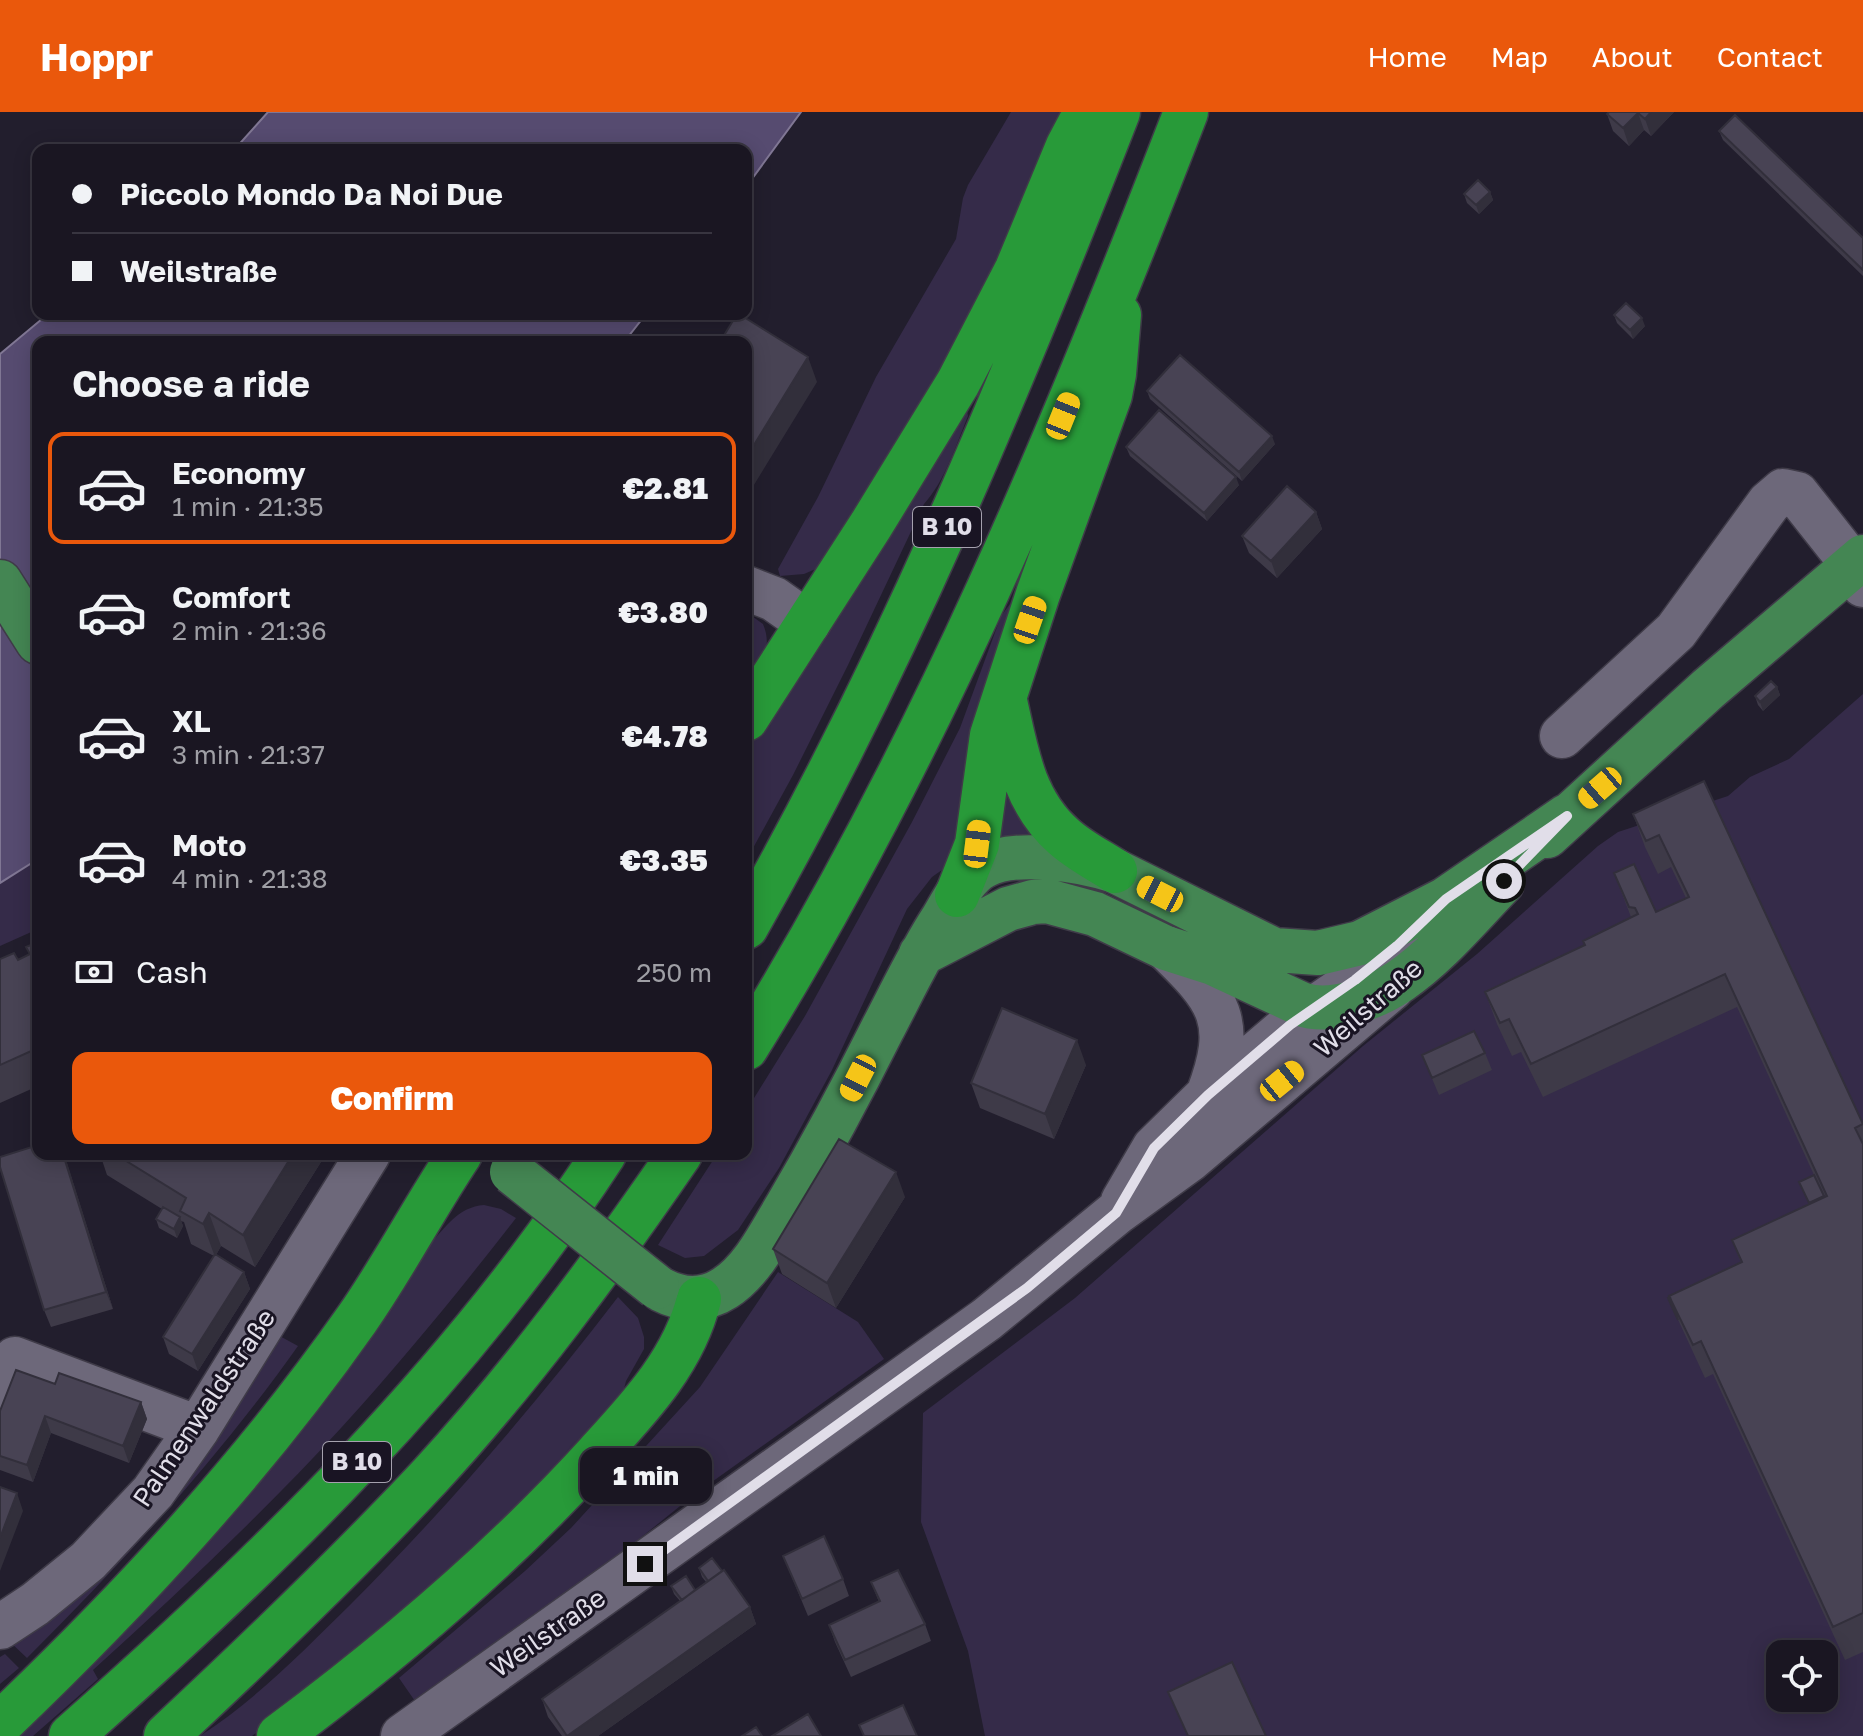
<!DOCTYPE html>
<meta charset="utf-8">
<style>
:root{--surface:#1a1622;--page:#231f2a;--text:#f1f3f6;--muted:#9f9fa5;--line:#383540;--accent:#ea580c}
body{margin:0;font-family:"Golos Text",sans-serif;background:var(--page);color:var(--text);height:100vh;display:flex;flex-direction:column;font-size:30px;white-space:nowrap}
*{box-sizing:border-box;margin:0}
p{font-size:26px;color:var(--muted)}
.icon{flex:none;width:44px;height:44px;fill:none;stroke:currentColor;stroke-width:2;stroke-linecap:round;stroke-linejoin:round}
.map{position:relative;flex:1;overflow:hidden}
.panel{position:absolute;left:32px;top:224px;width:720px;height:824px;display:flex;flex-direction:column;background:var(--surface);border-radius:16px;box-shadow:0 4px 20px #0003,0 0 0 2px var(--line)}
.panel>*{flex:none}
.guide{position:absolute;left:32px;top:32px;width:720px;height:176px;border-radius:16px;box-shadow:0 4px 20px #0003,0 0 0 2px var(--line);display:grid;align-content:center;height:176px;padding:0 40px;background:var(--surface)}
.buttons{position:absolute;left:1766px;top:1528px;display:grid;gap:16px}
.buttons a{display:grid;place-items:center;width:72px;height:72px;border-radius:16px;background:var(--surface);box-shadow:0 4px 20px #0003,0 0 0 2px var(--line);font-size:40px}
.end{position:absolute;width:36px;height:36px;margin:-18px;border:10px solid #e1dee9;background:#111;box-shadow:0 0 0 4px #111}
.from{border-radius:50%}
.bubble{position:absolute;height:56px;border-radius:16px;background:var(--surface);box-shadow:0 4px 20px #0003,0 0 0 2px var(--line);font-size:26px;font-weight:800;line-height:56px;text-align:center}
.car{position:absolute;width:24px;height:48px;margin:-24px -12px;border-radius:10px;box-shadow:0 0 6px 2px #0007;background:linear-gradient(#f5c518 24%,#345 0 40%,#f5c518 0 76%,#345 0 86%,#f5c518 0)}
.guide b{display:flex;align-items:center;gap:28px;height:76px;font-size:30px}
.guide b+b{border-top:2px solid var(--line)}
.guide i{width:20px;height:20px;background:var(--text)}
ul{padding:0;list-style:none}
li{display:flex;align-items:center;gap:24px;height:112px;margin:0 16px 12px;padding:0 24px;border:4px solid transparent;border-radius:16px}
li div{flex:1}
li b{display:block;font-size:30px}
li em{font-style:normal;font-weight:800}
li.active{border-color:var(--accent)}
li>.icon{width:72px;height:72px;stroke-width:1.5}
h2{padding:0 40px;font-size:36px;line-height:96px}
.pay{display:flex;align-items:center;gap:20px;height:88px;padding:0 40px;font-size:30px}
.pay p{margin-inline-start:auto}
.button{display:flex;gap:16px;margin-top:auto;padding:16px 40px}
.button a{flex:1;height:92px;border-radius:16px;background:var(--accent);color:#fff;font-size:32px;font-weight:800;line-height:92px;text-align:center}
header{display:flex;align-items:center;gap:48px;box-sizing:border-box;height:112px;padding:0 40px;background:var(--accent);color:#fff}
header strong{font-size:38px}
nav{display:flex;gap:44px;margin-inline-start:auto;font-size:28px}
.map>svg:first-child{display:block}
.green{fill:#352b49;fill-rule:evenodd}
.water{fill:#564b70;stroke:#807794;stroke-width:2}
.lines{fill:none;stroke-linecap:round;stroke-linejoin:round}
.minor-casing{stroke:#3f3b48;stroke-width:47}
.major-casing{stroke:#3f3b48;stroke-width:47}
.highway-casing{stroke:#3f3b48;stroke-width:47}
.minor{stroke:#6d687a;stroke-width:44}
.major{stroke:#448653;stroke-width:44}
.highway{stroke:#289a39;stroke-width:44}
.major-bridge-casing{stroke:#3f3b48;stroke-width:47;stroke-linecap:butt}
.major-bridge{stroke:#448653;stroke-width:44}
.wall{fill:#3e3a48}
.shaded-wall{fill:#322f3b}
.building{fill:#484354;stroke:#322f3b;stroke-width:2}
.route{stroke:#e1dee9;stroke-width:10}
.labels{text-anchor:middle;stroke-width:6;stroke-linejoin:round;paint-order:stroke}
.shield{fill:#191423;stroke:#a5a1ae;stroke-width:2}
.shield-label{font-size:24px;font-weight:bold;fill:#e1dee9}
.street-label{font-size:26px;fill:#e1dee9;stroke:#191423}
</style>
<header>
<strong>Hoppr</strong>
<nav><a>Home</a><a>Map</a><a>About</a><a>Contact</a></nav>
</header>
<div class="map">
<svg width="1863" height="1624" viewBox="0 0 1863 1624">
<rect width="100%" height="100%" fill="#221e2d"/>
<path class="green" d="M1011,0H1064L1024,98L893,349L818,456L804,462L780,464L778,457L818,385L876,265L956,127L963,86L968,73Z
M967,298L968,304C956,333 945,369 924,392L848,553L793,663L746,749V638Z
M1010,492H1013L956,748L932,765L907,797L832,958L779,1056L738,1118L704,1144L685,1146L658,1133L717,1042H746V999L805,904L912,710L960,616L1001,504Z
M746,500L763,512C774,538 759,555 746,577Z
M1863,582V1624H985L968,1539L921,1410L923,1301L1075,1186L1363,934L1477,842L1598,734L1618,720L1728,684L1750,665L1789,647ZM1780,1542H1824V1586H1780Z
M1000,662L1035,723L996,732Z
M38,747V817L0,834V771Z
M484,1093L501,1097L516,1106C460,1178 403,1248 341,1316C263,1401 179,1480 93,1558L98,1567L33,1624H7L429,1133C446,1115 458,1095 484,1093Z
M778,1160L858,1210L884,1247L695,1382L566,1486L417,1592L399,1566L525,1459L571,1416L700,1275Z
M618,1185L638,1206L644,1225V1237L626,1269L623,1281L578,1334L476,1438L286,1599L252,1624H200C258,1586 302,1540 351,1492C447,1396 535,1293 618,1185Z
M276,1222L298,1234C218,1347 125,1448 27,1546L9,1529Z
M5,1542L19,1556L0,1572V1545Z"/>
<path class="water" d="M268,0H801L746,75V38H234Z
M48,202H646L624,230H38V747L0,771V242Z"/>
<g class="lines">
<defs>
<path id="minor" d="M746,476L774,487L808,511
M1562,624L1676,519L1769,391L1783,379L1797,382L1853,453L1863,473
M1166,836C1220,888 1236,909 1208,983
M1123,1089L1154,1036L1208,983L1290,913L1355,868L1397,834L1433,800
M0,1282L15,1247L198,1316
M0,1515L35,1492L88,1449L153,1380L198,1316L368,1042
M403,1624L987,1207L1116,1101L1189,1048L1392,876"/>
<path id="major" d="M0,470L38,530
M1547,724L1708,577L1863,445
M921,842L1008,797L1033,790L1047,789L1095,802L1166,836L1213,851L1301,892C1331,903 1375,886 1400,869C1438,843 1470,804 1502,771
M662,1178C683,1189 705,1189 725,1176C753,1158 770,1122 787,1094C821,1036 852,978 882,918C902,880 920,841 943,806C953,789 966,763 984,754C1016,737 1082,748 1115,759L1274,838L1318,841L1360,831L1446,787L1567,704"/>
<path id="highway" d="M1005,589C1016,638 1023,689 1063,724C1078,738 1098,748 1115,759
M746,607L871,413L958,271L1017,157L1068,34L1086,0
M957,783L977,732L992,623L1038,482L1110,283L1114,262L1119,203
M746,815C894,555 1009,279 1118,0
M746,936C928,643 1062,321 1186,0
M0,1612C131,1487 253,1355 357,1207C394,1154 424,1096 460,1042
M71,1624C268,1450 460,1263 604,1042
M166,1624C256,1540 346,1454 430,1364C522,1264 603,1154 680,1042
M279,1624C393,1539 501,1448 597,1342C639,1296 684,1249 699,1187"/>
</defs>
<use href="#minor" class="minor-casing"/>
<use href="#major" class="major-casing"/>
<use href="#highway" class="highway-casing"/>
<use href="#minor" class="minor"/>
<use href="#major" class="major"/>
<use href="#highway" class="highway"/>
<defs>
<path id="major-bridge" d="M512,1060L657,1175"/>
</defs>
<use href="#major-bridge" class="major-bridge-casing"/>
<use href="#major-bridge" class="major-bridge"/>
</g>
<path class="wall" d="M1674,0L1651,24L1644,18L1629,34L1613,19L1607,2Z
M1719,19L1863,126V164L1723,28Z
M1490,80L1493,88L1479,102L1467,91L1464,82Z
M1614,203L1645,214L1633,227L1617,211Z
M1147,279L1275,332L1242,369L1150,287Z
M1126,335L1239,373L1207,409L1130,344Z
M1316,400L1322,417L1277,466L1249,441L1242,424Z
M1777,575L1780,583L1763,599L1758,593L1755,584Z
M1704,669L1863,1012V1540L1845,1548L1713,1262L1705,1266L1668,1186L1741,1151L1732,1128L1809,1092L1799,1070L1814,1063L1737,895L1543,985L1521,940L1512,944L1497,912L1485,880L1584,833L1583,829L1631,805L1614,761L1656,800L1686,786L1671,755L1658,762L1645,735L1633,702Z
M38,830V974L0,991V847L18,848L29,843Z
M1485,941L1492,958L1439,983L1422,943Z
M1086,953L1054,1027L980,996L971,971Z
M64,1042L113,1197L51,1215L44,1198Z
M100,1042H326L255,1155L221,1134L216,1143L244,1160L250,1177L198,1259L169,1242L163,1225L214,1144L191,1132L184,1110L181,1109L183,1114L177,1126L159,1116L156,1107L162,1097L107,1063Z
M905,1085L836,1196L782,1162L773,1137Z
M55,1272L141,1290L147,1307L129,1351L51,1321L33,1370L0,1358V1299Z
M783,1444L843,1467L849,1484L808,1504Z
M699,1456L750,1495L756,1512L598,1624H562L548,1605L542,1587L680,1489L674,1482L671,1474L695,1478L706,1470L702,1465Z
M871,1470L925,1512L931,1529L851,1565L835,1530L829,1513L879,1490Z"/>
<path class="shaded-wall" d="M1651,0H1674L1651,24L1645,7Z
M1638,1L1644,18L1629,34L1623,16Z
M1490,80L1493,88L1479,102L1476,93Z
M1642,206L1645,214L1633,227L1630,218Z
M808,245L817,270L746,386V346Z
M1272,324L1275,332L1242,369L1239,360Z
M1236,365L1239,373L1207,409L1204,401Z
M1316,400L1322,417L1277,466L1271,449Z
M1777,575L1780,583L1763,599L1760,590Z
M1077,928L1086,953L1054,1027L1045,1002Z
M63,1042L65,1044L113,1197L106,1180Z
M293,1042H326L255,1155L243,1123Z
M896,1060L905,1085L836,1196L827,1171Z
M209,1101L221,1134L215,1145L203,1112Z
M180,1105L183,1114L177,1126L174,1117Z
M244,1160L250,1177L198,1259L192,1242Z
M141,1290L147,1307L129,1351L123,1334Z
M45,1304L51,1321L33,1370L27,1353Z
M17,1381L23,1399L0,1459V1426Z
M750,1495L756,1512L598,1624H567Z"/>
<path class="building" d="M1609,0H1651L1645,7L1638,1L1623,16L1607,2Z
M1735,3L1863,126V158L1719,19Z
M1478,68L1490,80L1476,93L1464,82Z
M1626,191L1642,206L1630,218L1614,203Z
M737,202H739L808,245L746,346V230H720Z
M1180,243L1272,324L1239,360L1147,279Z
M1159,298L1236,365L1204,401L1126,335Z
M1287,374L1316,400L1271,449L1242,424Z
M1771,569L1777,575L1760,590L1755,584Z
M1704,669L1863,1012L1855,1016L1863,1032V1501L1833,1515L1701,1229L1693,1233L1669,1184L1742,1150L1732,1128L1827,1084L1725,862L1531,952L1509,907L1500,911L1485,880L1585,833L1583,829L1638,802L1635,796L1629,795L1614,761L1634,752L1656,800L1689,785L1659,723L1646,729L1633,702Z
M38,830V936L0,953V847L14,841L18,848L30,842L26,835Z
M1002,896L1077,928L1045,1002L971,971Z
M1474,919L1485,941L1432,966L1422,943Z
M839,1027L896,1060L827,1171L773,1137Z
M38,1033V1042H63L106,1180L44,1198L0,1055V1045Z
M115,1042H293L243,1123L209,1101L203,1112L180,1099L186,1086Z
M1814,1063L1824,1084L1809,1091L1799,1070Z
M163,1095L180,1105L174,1117L156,1107Z
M215,1142L244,1160L192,1242L163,1225Z
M1670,1185L1678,1208L1668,1186Z
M16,1258L55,1272L59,1261L141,1290L123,1334L45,1304L27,1353L0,1344V1299Z
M0,1375L17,1381L0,1426Z
M824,1424L843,1467L802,1487L783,1444Z
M712,1446L722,1459L708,1469L699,1456Z
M724,1458L750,1495L567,1624L542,1587Z
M898,1458L925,1512L845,1548L829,1513L880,1489L871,1470Z
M686,1464L695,1478L682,1488L671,1474Z
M1232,1550L1266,1624H1188L1168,1580Z
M903,1593L917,1624H864L859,1613Z
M808,1602L821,1624H772Z
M756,1615L762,1624H742Z"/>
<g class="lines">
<path class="route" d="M645,1452L1027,1176L1116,1101L1154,1036L1208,983L1290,913L1355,868L1397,834L1446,787L1567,704L1504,769"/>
</g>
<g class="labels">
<g class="shield">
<rect x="913" y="395" width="68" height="40" rx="6"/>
<rect x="323" y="1330" width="68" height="40" rx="6"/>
</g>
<g class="shield-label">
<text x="947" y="423">B 10</text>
<text x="357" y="1358">B 10</text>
</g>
<g class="street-label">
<text transform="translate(1368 896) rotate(-41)" y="9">Weilstraße</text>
<text transform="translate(204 1296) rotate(-56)" y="9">Palmenwaldstraße</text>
<text transform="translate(548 1521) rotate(-35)" y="9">Weilstraße</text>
</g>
</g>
</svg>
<div class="buttons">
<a><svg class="icon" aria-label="locate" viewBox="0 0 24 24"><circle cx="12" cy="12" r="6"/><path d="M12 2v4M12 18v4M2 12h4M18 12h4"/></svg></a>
</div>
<i class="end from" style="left:1504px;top:769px"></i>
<i class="end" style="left:645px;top:1452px"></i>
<div class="bubble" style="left:580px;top:1336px;width:132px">1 min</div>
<i class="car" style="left:1063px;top:304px;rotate:22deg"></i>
<i class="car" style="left:1030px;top:508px;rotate:19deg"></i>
<i class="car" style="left:1600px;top:676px;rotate:229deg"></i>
<i class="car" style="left:977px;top:732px;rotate:7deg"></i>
<i class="car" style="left:1160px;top:782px;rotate:297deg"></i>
<i class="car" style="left:858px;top:966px;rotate:207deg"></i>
<i class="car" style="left:1282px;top:969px;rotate:51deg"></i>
<div class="guide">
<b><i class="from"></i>Piccolo Mondo Da Noi Due</b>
<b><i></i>Weilstraße</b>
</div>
<section class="panel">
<h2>Choose a ride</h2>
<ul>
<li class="active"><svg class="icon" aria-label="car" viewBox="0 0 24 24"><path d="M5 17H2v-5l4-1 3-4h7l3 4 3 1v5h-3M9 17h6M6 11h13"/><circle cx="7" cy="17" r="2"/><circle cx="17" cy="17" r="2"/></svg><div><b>Economy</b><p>1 min · 21:35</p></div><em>€2.81</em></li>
<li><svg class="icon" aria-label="car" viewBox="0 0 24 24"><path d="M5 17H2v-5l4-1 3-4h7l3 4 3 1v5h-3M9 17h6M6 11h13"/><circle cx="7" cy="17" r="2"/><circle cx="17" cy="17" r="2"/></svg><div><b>Comfort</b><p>2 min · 21:36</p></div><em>€3.80</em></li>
<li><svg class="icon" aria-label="car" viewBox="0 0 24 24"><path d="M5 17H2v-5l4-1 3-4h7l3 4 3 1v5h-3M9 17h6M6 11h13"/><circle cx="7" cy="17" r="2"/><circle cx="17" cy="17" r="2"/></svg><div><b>XL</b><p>3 min · 21:37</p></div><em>€4.78</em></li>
<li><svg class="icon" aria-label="car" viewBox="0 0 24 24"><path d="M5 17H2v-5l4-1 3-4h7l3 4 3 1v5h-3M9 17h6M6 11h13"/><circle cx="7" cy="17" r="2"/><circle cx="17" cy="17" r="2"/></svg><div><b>Moto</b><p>4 min · 21:38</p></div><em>€3.35</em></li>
</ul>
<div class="pay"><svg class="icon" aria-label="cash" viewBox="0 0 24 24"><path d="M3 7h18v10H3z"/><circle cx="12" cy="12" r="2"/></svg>Cash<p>250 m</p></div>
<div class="button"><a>Confirm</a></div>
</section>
</div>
